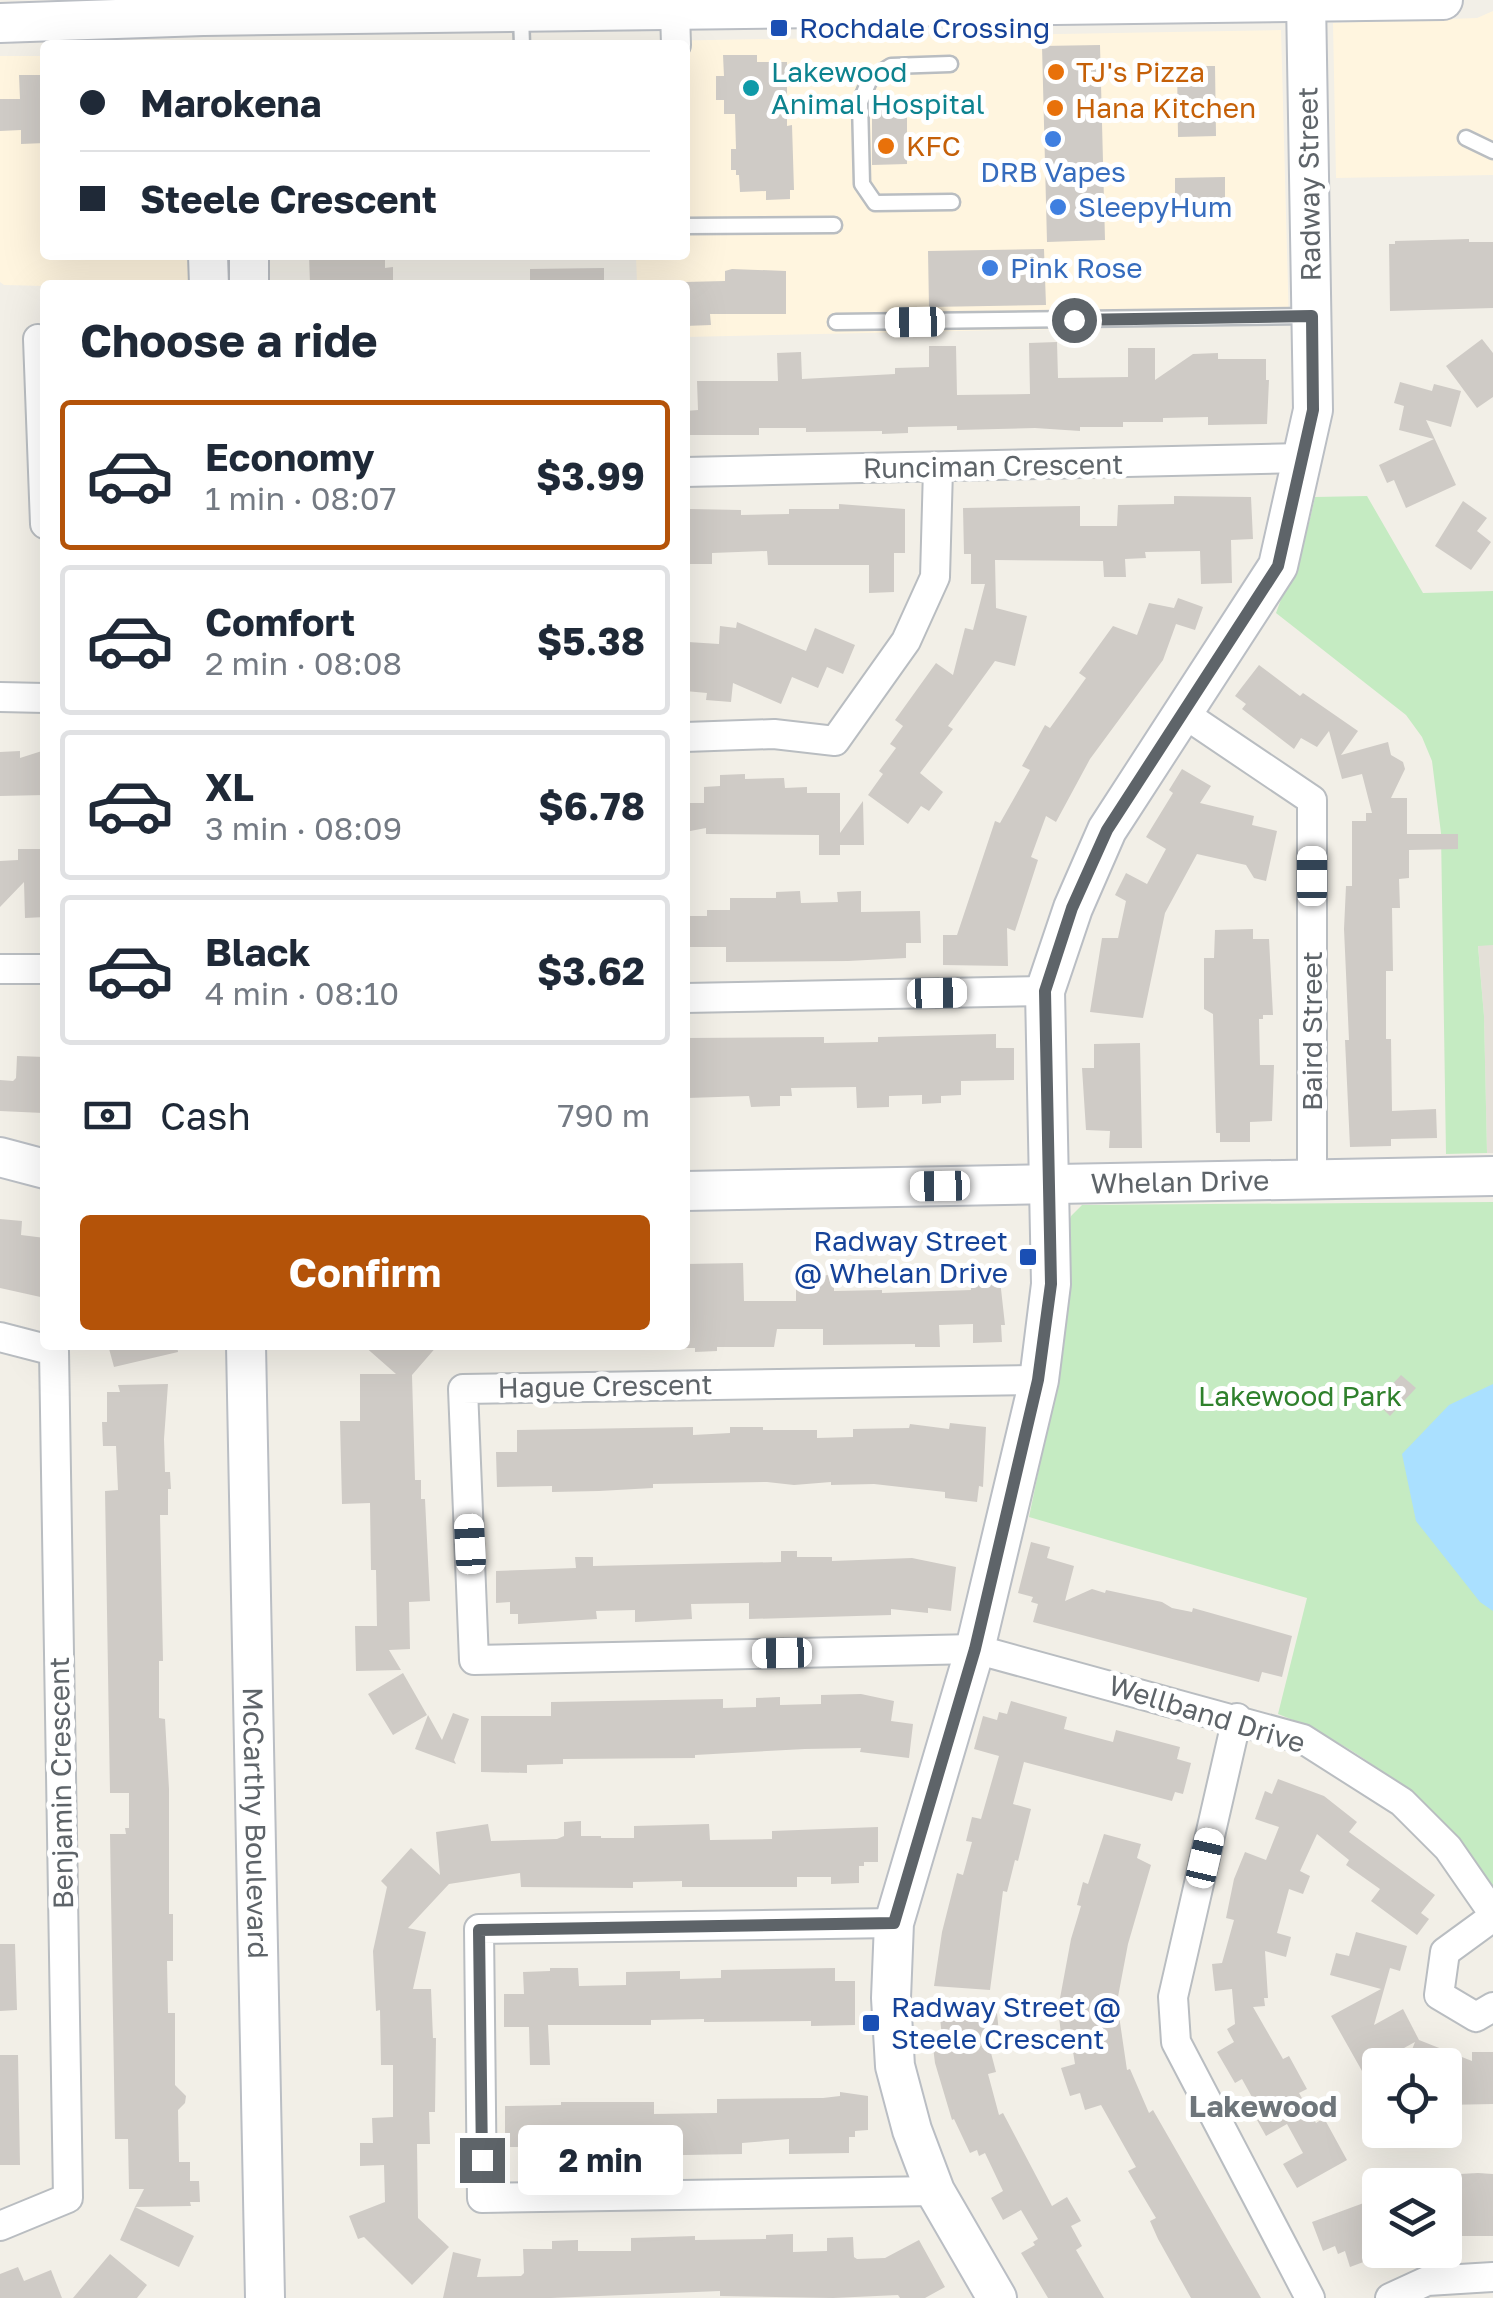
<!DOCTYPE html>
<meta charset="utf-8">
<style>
:root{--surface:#fff;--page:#f6f6f7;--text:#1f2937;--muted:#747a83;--line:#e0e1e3;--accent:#b45309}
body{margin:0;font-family:"Golos Text",sans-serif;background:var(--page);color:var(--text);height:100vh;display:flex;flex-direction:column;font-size:38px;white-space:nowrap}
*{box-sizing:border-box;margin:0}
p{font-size:32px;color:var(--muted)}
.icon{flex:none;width:55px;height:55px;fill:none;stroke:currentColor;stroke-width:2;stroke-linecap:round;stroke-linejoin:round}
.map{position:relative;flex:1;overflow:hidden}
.sheet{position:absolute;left:40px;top:280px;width:650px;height:1070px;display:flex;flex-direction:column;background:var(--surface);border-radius:10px;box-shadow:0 10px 40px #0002}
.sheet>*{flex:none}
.hud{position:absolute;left:40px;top:40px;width:650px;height:220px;border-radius:10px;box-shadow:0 10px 40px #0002;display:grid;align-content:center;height:220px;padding:0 40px;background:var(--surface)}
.controls{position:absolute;left:1362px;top:2048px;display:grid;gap:20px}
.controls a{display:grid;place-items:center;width:100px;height:100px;border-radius:10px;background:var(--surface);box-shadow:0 10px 40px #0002;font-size:50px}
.end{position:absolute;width:45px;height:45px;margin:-22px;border:12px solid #5e6469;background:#fff;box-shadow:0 0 0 5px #fff}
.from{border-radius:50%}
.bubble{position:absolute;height:70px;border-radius:10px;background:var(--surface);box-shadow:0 10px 40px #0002;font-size:32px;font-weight:700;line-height:70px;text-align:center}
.car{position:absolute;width:30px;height:60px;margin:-30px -15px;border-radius:12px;box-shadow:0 0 8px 2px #0007;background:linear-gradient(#fff 24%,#345 0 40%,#fff 0 76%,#345 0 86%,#fff 0)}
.hud b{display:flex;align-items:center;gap:35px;height:95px;font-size:38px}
.hud b+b{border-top:2px solid var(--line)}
.hud i{width:25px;height:25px;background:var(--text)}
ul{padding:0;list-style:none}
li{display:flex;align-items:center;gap:30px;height:150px;margin:0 20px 15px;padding:0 20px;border:5px solid var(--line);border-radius:10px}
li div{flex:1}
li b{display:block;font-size:38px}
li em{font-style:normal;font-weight:700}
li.current{border-color:var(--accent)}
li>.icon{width:90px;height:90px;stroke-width:1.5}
h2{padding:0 40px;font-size:45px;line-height:120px}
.pay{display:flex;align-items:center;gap:25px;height:110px;padding:0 40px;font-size:38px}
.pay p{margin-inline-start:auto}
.primary-button{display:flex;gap:20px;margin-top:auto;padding:20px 40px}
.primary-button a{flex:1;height:115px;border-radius:10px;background:var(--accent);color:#fff;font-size:40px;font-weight:700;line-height:115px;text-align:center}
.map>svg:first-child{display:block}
.commercial{fill:#fff5df}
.education{fill:#e4e0d8}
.green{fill:#c5ebc2}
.water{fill:#aae0ff}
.building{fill:#cfcbc6}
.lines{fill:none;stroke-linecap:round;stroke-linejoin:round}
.lane-casing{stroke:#b9bdc1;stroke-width:19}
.street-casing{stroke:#b9bdc1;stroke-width:32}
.secondary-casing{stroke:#babec4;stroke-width:42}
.lane{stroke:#fff;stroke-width:14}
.street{stroke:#fff;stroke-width:28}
.secondary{stroke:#fff;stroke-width:38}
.route{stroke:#5e6469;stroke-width:12}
.transit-dot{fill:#1a4fb4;stroke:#fff;stroke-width:4}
.food-dot{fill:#e8710a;stroke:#fff;stroke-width:4}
.culture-dot{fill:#0f9aa8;stroke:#fff;stroke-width:4}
.shop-dot{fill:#3f7fe0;stroke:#fff;stroke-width:4}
.labels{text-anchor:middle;stroke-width:10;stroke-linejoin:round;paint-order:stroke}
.transit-label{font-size:28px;fill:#164399;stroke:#fff;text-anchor:start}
.culture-label{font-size:28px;fill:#0d838f;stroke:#fff;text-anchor:start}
.food-label{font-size:28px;fill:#c56008;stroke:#fff;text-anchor:start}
.shop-label{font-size:28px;fill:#366cbe;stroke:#fff;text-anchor:start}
.street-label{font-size:28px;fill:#5e6469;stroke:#fff}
.park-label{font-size:28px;fill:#2f812c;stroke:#fff}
.neighbourhood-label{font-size:30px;font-weight:bold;fill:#6f767b;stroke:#fff}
</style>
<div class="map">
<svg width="1493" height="2298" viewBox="0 0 1493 2298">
<rect width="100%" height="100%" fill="#f2efe7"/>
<path class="commercial" d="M1493,11V175L1336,178L1333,23L1477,18Z
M1281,30L1289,324L685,337V285H637L636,255H685V45H430Z
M0,56H45V255H188L189,285L45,286L4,285L0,282Z"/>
<path class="education" d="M1478,945H1493V1153H1487L1484,1016Z"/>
<path class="green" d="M1367,496L1423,593L1493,591V945L1478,946L1484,1016L1487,1153L1446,1154L1441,833L1432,761L1422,737L1406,715L1276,613L1309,523L1315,497Z
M1493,1202V1887C1443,1811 1362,1746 1278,1714L1307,1598L1029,1517L1064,1348L1068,1224L1071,1216L1082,1205Z"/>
<path class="water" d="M1493,1384V1611L1480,1602L1416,1521L1402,1454L1449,1405Z"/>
<path class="building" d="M1100,45L1105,240L1047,242L1042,46Z
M723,55H757V62H787V126L792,125L794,190H790V199L766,200V191L740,192L739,175H736V170H731V149H736L735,114H724V100H716V76H724Z
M1177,66H1215L1216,136L1178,137Z
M19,75H45V143L21,144V130L0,131V99H20Z
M872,100H901L907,104V164L872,165Z
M1225,177V201L1175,202V178Z
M1469,239V242H1493V308L1390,311L1389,244H1395V241Z
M1044,249L1046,305L929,307L928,251Z
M309,255H385V268L393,267V285H310Z
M604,268V285H530V269Z
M732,269L786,271V314H710L711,325L685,326V282L725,281V271Z
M1482,339L1493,353V397L1477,408L1446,366Z
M1057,342L1058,378L1128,377V348H1155V380L1193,354L1218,353V359H1266V380H1269L1267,424L1208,425V417L1163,418V422H1123V427H1080V431L1035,428L957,430V426L908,427V433L882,434V431L806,432V428H759V435H685V411L698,410L697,381H778L777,353L801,352L802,379L895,374V368L929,367V346H956L957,395L1030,394L1029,343Z
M1400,382L1432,391L1434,384L1461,391L1451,427L1426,420L1456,485L1406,508L1394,480L1387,483L1379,465L1434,439L1399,430L1404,406L1394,403Z
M1174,496L1251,497L1253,539L1231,540L1232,583L1201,584L1200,551L1145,552L1146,558L1125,559L1126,577H1104L1103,561L995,560L996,608L1027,616L1015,666L995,661L948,726L953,729L920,773L943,792L929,811L921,806L908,824L868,795L883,774L879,771L896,748L890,744L903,726L895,720L936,663L953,675L965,628L973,630L985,584H971V554H964L963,508L1080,506V526H1117L1118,505L1174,504Z
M1463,501L1487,518L1477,531L1491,542L1471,570L1435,546Z
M839,504L905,509V553H894V592L869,593V565H768L767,551L712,553V564H685V517H690V509L741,510V515L789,514V509H839Z
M1178,598L1203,607L1195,630L1176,624L1163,660L1090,759L1056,822L1046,816L1031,857L1038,860L1015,931L1007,928L1008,966L943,965V935H957L995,821L1000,823L1030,770L1022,766L1045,725L1050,728L1086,678L1079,673L1113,626L1137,635L1149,603L1174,608Z
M737,622L806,651L815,628L855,645L843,674L827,667L818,688L792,677L781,704L733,683L731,702L706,700L707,693L685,691L688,642L719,644L720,626L736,628Z
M1259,665L1300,696L1303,693L1358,731L1341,755L1388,742L1391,755L1403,762L1405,769L1391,798H1407V834H1458V849L1409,850V878L1399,879L1400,908H1392L1393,971H1386V1039H1391L1392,1111L1436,1109L1437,1138L1391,1139V1146L1350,1147L1345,1040H1349L1344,929L1346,886H1352V821H1366V813H1372L1362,774L1342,779L1329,731L1317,747L1301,738L1294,749L1242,709L1246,704L1235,696Z
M45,750V795L0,796V752L20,751V758Z
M1182,769L1211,786L1200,803L1254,816L1252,825L1277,831L1266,881L1254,878L1246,865L1197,854L1165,913L1143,1018L1090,1012L1102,938H1118L1126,901L1115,895L1126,873L1147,884L1166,849L1146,837L1173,793L1169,790Z
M745,774V779L784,778L785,788L807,787V793H840V833L863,801L864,845H840V855H819V835L706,834V828L685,832V803H704V787L720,786V775Z
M18,849H45V917L25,918L24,882L0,907V861L18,860Z
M800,891L801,903L838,902L837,892L861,891V912L920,911L921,943H906V958L848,961L726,962V947H685V916H707V910H730V898H776V892Z
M1253,929V939H1269L1273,1015H1263V1019H1259L1260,1065H1274L1272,1121L1250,1122V1142H1220V1133H1216L1213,1014L1204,1009V958H1214L1215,930Z
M996,1034V1048H1014V1080L961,1081V1095L941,1096V1103L922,1104V1095L889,1096V1107L857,1108L856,1087L791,1088L792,1096H780V1106L751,1107L749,1096L687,1098L685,1038L824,1037V1043L878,1042V1037Z
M1140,1043L1142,1148H1109L1110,1131L1086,1130L1082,1068H1094V1044Z
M17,1056L45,1057L43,1113L0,1111V1080L13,1081L16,1078Z
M0,1219L22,1221L21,1235L45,1238V1298L0,1288Z
M743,1263L744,1301H796V1276L834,1275V1291L882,1290V1293L971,1290V1281L1000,1280L1005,1325H1001L1002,1342L973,1343V1324L939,1325L940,1347H915V1344L823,1345V1329H777L774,1347H717V1351L695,1352V1348H685V1264Z
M108,1345H177L178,1352L114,1367Z
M363,1345H438L412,1375L415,1480H421V1499H425L430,1601L409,1602L410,1649L389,1650L401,1670L356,1671L355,1626H377L376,1570H371L370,1503L342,1504L340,1421H360V1374H396Z
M1401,1375L1416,1388L1390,1416L1376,1402Z
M168,1384L164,1439L165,1472H170L171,1489H168V1515H160L163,1661H159V1718L165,1719L169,1789V1914H173V1961H167L168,2013H175V2085L186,2096L185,2103L178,2110L179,2162H190V2181H199L200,2202H190L191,2206L135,2207L144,2189H129L128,2139H115L110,1834H126L125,1828H129V1793H110L105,1491L118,1490L116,1446H103L102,1422H107V1392H120L118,1385Z
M950,1423L986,1427L983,1487L979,1486L977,1502L945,1498V1492L874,1484L831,1485V1482L794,1485L767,1482L653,1484V1488L599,1491L552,1492V1486L497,1487L496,1452H517V1430L693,1427V1435L730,1433V1427H763V1430H817V1438L853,1437V1429L909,1428L910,1424L949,1429Z
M1031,1542L1050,1547L1047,1558L1074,1566L1065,1601L1092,1589L1105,1593L1106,1590L1162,1602L1172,1608L1192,1612L1193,1608L1292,1636L1282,1677L1262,1672L1259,1682L1033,1622L1038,1604L1031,1602L1033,1597L1018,1593Z
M781,1551H797V1557H832V1561L912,1558L956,1567L951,1611L928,1608V1613L891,1609V1615L749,1619V1603L691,1604L692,1619L635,1622V1610L596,1611L597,1619L518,1624V1614H510V1602L496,1603V1571L576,1568L575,1557H593V1566L781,1562Z
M403,1673L427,1715L393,1735L368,1694Z
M861,1694L894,1701L891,1721L913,1724L909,1758L860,1752L861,1748L805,1749L695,1755V1758L563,1759V1764L527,1765V1773L481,1772V1716H551V1702L723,1699V1708L756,1707V1698L780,1697V1705L821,1704V1695Z
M1011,1701L1067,1717L1064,1729L1113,1742L1116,1730L1180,1747L1177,1759L1191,1763L1183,1794L1175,1792L1172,1801L1024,1762L1013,1804L1031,1809L1018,1861L1015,1860L1007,1892L1003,1891L990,1990L934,1986L942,1932L957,1873L963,1875L972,1842L966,1841L972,1817L981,1819L999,1756L974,1749L983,1716L997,1720L999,1712L1007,1714Z
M453,1713L469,1719L454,1760L456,1764L415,1749L428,1715L442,1740Z
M1278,1779L1324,1796L1357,1822L1349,1832L1435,1895L1421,1913L1429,1919L1417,1935L1371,1901L1380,1889L1346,1865L1349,1860L1317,1834L1300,1871L1310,1876L1303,1894L1289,1889L1277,1933L1291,1937L1286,1957L1265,1951L1268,1998H1264L1265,2006L1253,2007L1283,2059L1289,2056L1307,2089L1299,2093L1316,2123L1324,2118L1347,2160L1297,2188L1283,2164L1303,2153L1287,2124L1266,2136L1252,2111L1258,2108L1242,2079L1235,2083L1217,2052L1234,2042L1227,2029L1235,2024L1232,1989L1215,1991L1212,1964L1222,1963L1234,1920L1226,1918L1234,1879L1245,1852L1266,1860L1279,1827L1255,1819L1265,1791L1272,1794Z
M581,1821V1836H601V1838H634V1826L709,1824L710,1840L772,1839V1831L878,1827V1862H864V1866H859V1883L831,1884V1877H797V1887H682V1881L633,1882V1888L521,1887L520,1873L449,1884L408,1928L426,1932L413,1989H431L433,2038H436L435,2112H429L430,2144H417L418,2218L449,2247L412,2285L364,2237L358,2239L349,2216L385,2202L384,2165L360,2166V2143H373L372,2118L393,2117V2065H381L380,2010L376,2011L373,1951L387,1887L381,1881L411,1848L440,1875L436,1832L488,1824L491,1841L557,1839L564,1836V1822Z
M1104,1834L1141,1844L1137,1858L1151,1865L1128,1944L1117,2002L1127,2070L1130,2069L1149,2113L1153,2110L1261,2298H1191L1158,2239L1150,2221L1156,2218L1128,2171L1136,2167L1101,2105L1085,2110L1080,2093L1070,2096L1061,2068L1075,2064L1070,2033L1061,2034L1058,2009L1071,1939L1081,1906L1077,1905L1083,1882L1088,1884Z
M1356,1932L1407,1946L1400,1971L1390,1968L1374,2025L1403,2009L1419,2040L1472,2061V2052H1493V2104L1445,2105V2065H1406L1415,2042L1362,2071L1331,2016L1381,1989L1330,1975L1336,1953L1349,1956Z
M0,1944H15L17,2010L0,2011Z
M550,1968H578L579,1986L626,1985V1972L680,1971V1979L721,1978V1970L835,1968V1981H855V2025L811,2026V2021L704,2022V2019L651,2020V2025H548L550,2065H530L529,2027H504V1994H524L523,1972L550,1971Z
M988,2012L997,2013L999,2033L986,2034L996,2072L988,2074L999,2115L1003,2113L1052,2206L1067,2197L1081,2221L1071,2226L1082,2246L1076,2250L1104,2298H1048L1021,2253L1035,2245L1033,2242L1038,2239L1021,2210L1003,2220L991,2198L1003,2191L985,2153L979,2156L977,2150L970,2153L954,2119L952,2120L935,2063L932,2039L942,2038L940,2017Z
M0,2055H18L20,2165H0Z
M840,2092L868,2096V2130L855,2131V2137H849V2153L789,2154V2139L742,2143V2154L629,2156L626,2134L588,2135V2158H528V2147H505V2106L561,2105V2102H654V2114L717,2113V2099L823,2098L840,2096Z
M1478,2173L1493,2174V2236H1445V2186L1451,2178H1459L1460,2174Z
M1380,2197V2238L1370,2240L1377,2257L1350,2267L1345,2251L1338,2254L1335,2246L1323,2251L1312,2222Z
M135,2207L194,2236L179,2267L120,2240Z
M793,2234V2252L827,2251V2238L853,2237L854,2257L857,2259L885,2258L919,2240L945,2287L925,2298H900L898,2295L833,2298L720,2296V2291L551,2298H443L453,2252L481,2259L477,2277L521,2276L524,2273L523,2249H552V2241L578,2240V2251H631V2238L695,2236V2240L766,2239V2235Z
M110,2254L147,2285L137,2298H73Z
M18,2267L24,2281L51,2270L62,2298H0V2274Z"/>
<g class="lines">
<defs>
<path id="lane" d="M521,16L522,45
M950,64L891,66L870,79L860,102L862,184L875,203L952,202
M1466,138L1493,151
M685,226L834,225
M836,322L1311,316"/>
<path id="street" d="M675,11L676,45
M38,339L45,524
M685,472L1302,458
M0,697L45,698
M1183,713L1312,800V1179
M685,737L774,734L835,741L906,641L935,577L938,469
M0,969H45
M685,998L1045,991
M0,1337L54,1351L68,2198L0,2226
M1039,1380L463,1389L474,1660L975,1649L1303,1739L1402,1802L1448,1848L1493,1913
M1237,1718L1173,1997L1176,2042L1310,2298
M1493,1917L1445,1952L1439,1995L1476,2017L1493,2007
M894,1923L479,1929L482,2198L935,2191
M1390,2298L1427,2281L1493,2277"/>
<g id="secondary">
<path d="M0,23L203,16L1443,0"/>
<path d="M208,255L209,285"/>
<path d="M249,255V285"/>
<path d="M0,1157L45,1169"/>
<path id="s1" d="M685,1191L1493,1176"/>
<path id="s2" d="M246,1345L265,2298"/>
<path d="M997,2298L935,2191L912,2130L895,2066L891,1998L894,1923L975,1649L1039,1380L1051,1284L1045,991L1073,908L1107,830L1278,566L1313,410L1306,0"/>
</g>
</defs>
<use href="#lane" class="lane-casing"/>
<use href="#street" class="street-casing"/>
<use href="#secondary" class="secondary-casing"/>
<use href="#lane" class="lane"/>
<use href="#street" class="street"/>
<use href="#secondary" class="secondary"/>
</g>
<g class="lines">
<path class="route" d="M482,2160L479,1930L894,1923L975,1649L1038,1380L1051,1284L1045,991L1072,908L1107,830L1278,566L1313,410L1312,316L1074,320"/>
</g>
<g class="transit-dot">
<rect x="769" y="18" width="20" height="20" rx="5"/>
<rect x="1018" y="1247" width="20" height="20" rx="5"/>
<rect x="861" y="2013" width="20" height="20" rx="5"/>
</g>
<g class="food-dot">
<circle cx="1056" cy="72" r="10"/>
<circle cx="1055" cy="108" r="10"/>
<circle cx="886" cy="146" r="10"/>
</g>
<circle class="culture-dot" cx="751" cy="88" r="10"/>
<g class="shop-dot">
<circle cx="1053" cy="139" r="10"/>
<circle cx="1058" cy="207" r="10"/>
<circle cx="990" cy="268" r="10"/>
</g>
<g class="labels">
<g class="transit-label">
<text x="799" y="38">Rochdale Crossing</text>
<text x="1008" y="1251" text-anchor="end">Radway Street<tspan x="1008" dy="32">@ Whelan Drive</tspan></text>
<text x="891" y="2017">Radway Street @<tspan x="891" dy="32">Steele Crescent</tspan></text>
</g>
<g class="culture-label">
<text x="771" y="82">Lakewood<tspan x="771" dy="32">Animal Hospital</tspan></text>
</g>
<g class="food-label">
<text x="1076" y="82">TJ's Pizza</text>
<text x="1075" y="118">Hana Kitchen</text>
<text x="906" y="156">KFC</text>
</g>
<g class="shop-label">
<text x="1053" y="182" text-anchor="middle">DRB Vapes</text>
<text x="1078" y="217">SleepyHum</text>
<text x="1010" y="278">Pink Rose</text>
</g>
<g class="street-label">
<text transform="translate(1309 184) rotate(-91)" y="10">Radway Street</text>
<text transform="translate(993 466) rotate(-1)" y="10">Runciman Crescent</text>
<text transform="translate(1312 1031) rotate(-90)" y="10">Baird Street</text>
<text dy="10" stroke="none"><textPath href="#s1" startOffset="495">Whelan Drive</textPath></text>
<text transform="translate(605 1386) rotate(-1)" y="10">Hague Crescent</text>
<text transform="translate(1207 1714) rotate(17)" y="10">Wellband Drive</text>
<text transform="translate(61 1783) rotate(-91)" y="10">Benjamin Crescent</text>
<text dy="10" stroke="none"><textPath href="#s2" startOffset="478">McCarthy Boulevard</textPath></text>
</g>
<g class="park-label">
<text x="1300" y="1406">Lakewood Park</text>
</g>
<g class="neighbourhood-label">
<text x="1263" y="2117">Lakewood</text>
</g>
</g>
</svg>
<div class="controls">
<a><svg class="icon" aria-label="locate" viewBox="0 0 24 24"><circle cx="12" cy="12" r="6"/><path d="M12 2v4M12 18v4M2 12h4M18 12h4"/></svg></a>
<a><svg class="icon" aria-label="layers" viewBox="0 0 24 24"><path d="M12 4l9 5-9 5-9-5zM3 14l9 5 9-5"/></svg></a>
</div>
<i class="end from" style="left:1074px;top:320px"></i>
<i class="end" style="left:482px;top:2160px"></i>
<div class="bubble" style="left:518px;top:2125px;width:165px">2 min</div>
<i class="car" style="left:915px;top:322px;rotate:269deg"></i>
<i class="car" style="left:1312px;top:876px;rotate:0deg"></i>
<i class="car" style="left:937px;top:993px;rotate:89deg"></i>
<i class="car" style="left:940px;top:1186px;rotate:269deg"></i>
<i class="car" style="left:470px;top:1544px;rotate:357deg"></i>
<i class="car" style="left:782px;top:1653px;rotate:269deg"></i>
<i class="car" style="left:1205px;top:1858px;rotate:13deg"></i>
<div class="hud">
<b><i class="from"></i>Marokena</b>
<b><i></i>Steele Crescent</b>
</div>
<section class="sheet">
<h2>Choose a ride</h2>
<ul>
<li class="current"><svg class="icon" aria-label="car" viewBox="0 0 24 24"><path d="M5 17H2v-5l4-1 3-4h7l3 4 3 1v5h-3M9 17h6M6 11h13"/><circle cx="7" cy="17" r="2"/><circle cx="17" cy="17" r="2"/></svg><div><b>Economy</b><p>1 min · 08:07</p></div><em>$3.99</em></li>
<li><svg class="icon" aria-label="car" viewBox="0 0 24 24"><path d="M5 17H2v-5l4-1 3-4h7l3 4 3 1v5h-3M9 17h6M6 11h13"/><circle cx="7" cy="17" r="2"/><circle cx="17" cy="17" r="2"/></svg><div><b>Comfort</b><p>2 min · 08:08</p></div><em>$5.38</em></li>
<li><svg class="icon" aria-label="car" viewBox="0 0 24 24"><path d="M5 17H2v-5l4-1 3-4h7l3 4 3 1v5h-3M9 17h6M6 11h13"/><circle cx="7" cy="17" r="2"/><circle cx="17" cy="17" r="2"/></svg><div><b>XL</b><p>3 min · 08:09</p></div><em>$6.78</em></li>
<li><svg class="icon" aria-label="car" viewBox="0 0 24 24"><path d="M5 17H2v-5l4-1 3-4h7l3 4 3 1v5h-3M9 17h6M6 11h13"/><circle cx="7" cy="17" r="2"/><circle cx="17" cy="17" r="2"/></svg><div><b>Black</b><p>4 min · 08:10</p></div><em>$3.62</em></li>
</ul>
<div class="pay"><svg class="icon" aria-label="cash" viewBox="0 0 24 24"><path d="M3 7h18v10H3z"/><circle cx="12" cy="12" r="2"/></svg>Cash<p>790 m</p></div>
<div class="primary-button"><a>Confirm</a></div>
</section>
</div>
